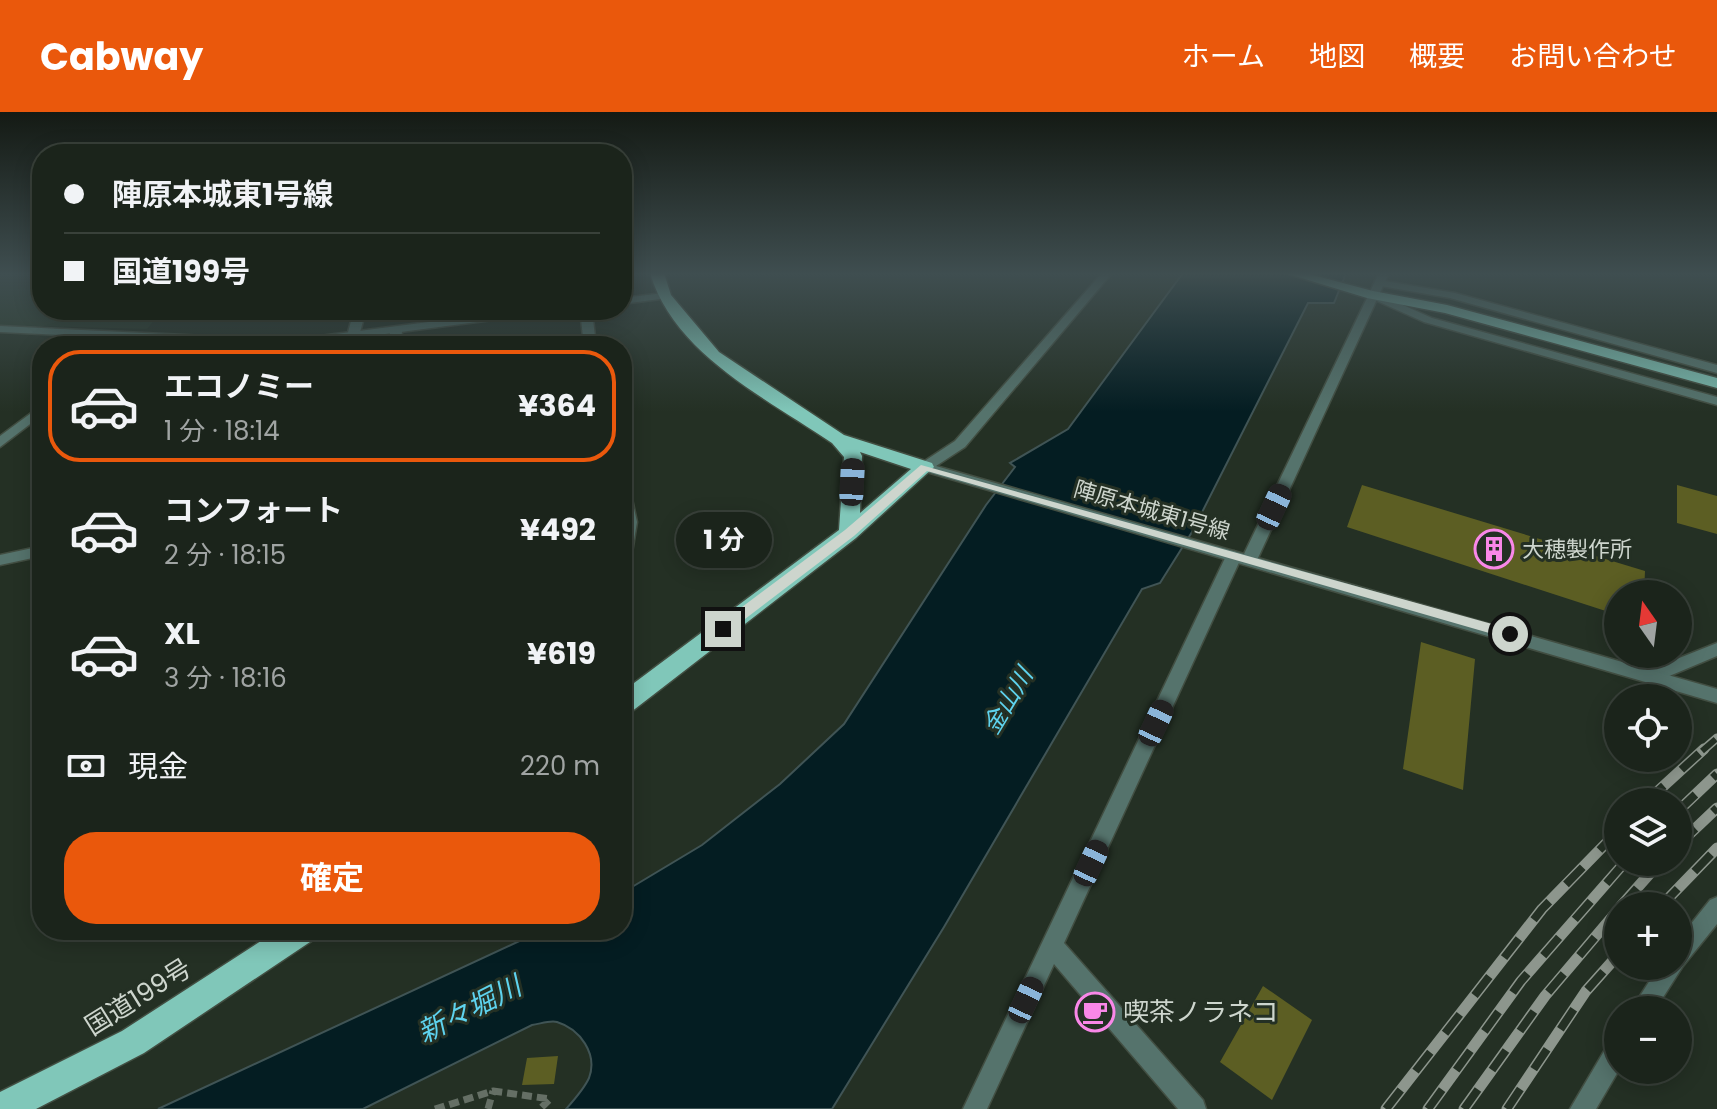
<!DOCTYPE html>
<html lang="ja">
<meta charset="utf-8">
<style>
:root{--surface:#1b241b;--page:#283028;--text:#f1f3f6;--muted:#a0a4a3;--line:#39413a;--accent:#ea580c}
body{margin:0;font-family:Poppins,"Noto Sans JP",sans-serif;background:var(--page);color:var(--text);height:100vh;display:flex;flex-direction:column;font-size:30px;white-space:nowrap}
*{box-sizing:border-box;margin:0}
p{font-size:26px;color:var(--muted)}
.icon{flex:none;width:44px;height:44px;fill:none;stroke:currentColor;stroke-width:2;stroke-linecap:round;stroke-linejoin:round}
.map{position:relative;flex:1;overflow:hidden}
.panel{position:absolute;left:32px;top:224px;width:600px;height:604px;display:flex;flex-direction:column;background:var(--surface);border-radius:32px;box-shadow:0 4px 20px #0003,0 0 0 2px var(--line)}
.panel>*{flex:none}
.banner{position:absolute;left:32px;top:32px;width:600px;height:176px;border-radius:32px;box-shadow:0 4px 20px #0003,0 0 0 2px var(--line);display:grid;align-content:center;height:176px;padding:0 32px;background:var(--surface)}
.needle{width:52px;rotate:346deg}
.buttons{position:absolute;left:1604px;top:468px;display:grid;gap:16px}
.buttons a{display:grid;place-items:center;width:88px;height:88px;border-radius:50%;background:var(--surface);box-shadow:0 4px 20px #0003,0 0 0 2px var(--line);font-size:40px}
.end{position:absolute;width:36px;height:36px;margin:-18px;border:10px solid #cdd5cd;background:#111;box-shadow:0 0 0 4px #111}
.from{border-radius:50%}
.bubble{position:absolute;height:56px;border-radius:28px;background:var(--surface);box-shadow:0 4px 20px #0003,0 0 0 2px var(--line);font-size:26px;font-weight:700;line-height:56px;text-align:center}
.car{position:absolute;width:24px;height:48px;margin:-24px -12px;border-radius:10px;box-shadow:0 0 6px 2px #0007;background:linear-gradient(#222 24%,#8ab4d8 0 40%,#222 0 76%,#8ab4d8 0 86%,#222 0)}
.banner b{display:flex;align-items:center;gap:28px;height:76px;font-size:30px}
.banner b+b{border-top:2px solid var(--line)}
.banner i{width:20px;height:20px;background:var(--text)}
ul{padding:14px 0 0;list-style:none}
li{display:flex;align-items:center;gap:24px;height:112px;margin:0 16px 12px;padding:0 16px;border:4px solid transparent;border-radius:32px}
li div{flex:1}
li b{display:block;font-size:30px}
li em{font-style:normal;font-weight:700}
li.active{border-color:var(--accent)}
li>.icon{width:72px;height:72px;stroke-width:1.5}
.pay{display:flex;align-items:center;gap:20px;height:88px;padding:0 32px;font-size:30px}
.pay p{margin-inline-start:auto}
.primary-button{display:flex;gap:16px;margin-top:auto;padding:16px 32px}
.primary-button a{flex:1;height:92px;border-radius:32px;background:var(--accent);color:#fff;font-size:32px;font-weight:700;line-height:92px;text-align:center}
header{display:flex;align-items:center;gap:48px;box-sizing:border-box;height:112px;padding:0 40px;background:var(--accent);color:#fff}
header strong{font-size:38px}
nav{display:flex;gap:44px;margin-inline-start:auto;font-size:28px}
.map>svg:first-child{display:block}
.built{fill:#293a2a}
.water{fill:#041d22;stroke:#405455;stroke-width:2}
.building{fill:#5c5e23}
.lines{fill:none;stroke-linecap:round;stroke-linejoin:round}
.minor-casing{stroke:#424e42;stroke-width:3}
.tertiary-casing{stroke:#424e42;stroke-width:3}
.primary-casing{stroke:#424e42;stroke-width:3}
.trunk-casing{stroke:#424e42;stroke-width:3}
.path-far1{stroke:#656f65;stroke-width:4;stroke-dasharray:6 3;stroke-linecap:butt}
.path{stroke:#656f65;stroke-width:7;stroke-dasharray:10 5;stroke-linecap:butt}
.minor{fill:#55736c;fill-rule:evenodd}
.tertiary{fill:#55736c;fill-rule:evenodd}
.primary{fill:#79b9ac;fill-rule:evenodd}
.trunk{fill:#80c7b9;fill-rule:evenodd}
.rail-far1-casing{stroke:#8d968d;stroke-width:9}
.rail-casing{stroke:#8d968d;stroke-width:11}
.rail-far1{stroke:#243024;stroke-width:6;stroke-dasharray:18;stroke-linecap:butt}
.rail{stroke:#243024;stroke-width:8;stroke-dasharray:24;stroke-linecap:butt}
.route{fill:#cdd5cd}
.labels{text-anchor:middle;stroke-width:6;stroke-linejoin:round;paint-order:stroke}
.street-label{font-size:22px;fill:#cdd5cd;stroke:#243024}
.poi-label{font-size:22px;fill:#cdd5cd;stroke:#243024;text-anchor:start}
.water-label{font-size:24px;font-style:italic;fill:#5ed3ee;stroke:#243024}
.near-street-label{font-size:26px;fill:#cdd5cd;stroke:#243024}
.near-poi-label{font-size:26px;fill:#cdd5cd;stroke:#243024;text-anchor:start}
.near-water-label{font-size:28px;font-style:italic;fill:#5ed3ee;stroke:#243024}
</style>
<header>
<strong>Cabway</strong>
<nav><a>ホーム</a><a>地図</a><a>概要</a><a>お問い合わせ</a></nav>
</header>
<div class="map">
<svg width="1717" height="997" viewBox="0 0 1717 997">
<rect width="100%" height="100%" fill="#243024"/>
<path class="built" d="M0,161H42V198H163L147,217L0,213Z"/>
<path class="water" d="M1183,161H1346L1334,191H1308L1192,420L1160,471L1142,477L944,815L832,997H566C574,988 584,977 589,966C598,942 580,917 557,910C550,908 540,912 532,913L363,997H158L543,818H622V781L702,733L780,672L844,612L986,393L1015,355L1010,351L1068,317Z"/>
<path class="building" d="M1362,373L1645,459L1644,482H1618V503L1347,415Z
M1677,373L1717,384V422L1677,411Z
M1421,530L1475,547L1463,678L1403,657Z
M1263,874L1312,908L1272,988L1220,950Z
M558,944L554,972L522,973L527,946Z"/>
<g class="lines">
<defs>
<path id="minor" d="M1379,168L1455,181L1717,253V261L1450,186L1375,173V169Z
M1368,181H1376L1432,206L1717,285V293L1424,210L1368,185Z
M354,198H366L359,224L353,227L347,224Z
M580,198H592L596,234H584Z
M396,216L402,219L401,234H389L390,219Z
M132,221L138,224L127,234H114Z
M42,293V303L0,335V324Z
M622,369L629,373L637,410L630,453L622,458Z
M42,434V444L0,453V443Z
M1234,439L1242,444L1064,831L1203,988L1206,997H1178L1054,852L987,997H963L1226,444Z
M1717,531V544L1655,570L1649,568L1646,563L1649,558Z
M1717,785V812L1683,854L1655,898H1631L1659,854H1678V828L1710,788Z
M1618,925L1619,958L1596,997H1570L1610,929Z"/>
<path id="tertiary" d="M1102,161H1112L965,335L936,354L1244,442L1379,161H1389L1258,446L1717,577V591L920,358L918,355L920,352L955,329Z
M664,181L669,184L668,186L622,192V186Z
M521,198H553L547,201L293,234L0,220V214L289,228Z"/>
<path id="primary" d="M1285,161H1305L1373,179L1447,193L1717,266V276L1445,201L1367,186Z"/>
<path id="trunk" d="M650,161H664L671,183L719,240L844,323L932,351L934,355L856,426L631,600L622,603V580L839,418L844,345L832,331C766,286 674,242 650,161ZM860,340L911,357L860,401L862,344Z
M278,818H318L313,828L144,941L36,997H0V980L122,919Z"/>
</defs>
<use href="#minor" class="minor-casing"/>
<use href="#tertiary" class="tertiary-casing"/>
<use href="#primary" class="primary-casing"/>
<use href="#trunk" class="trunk-casing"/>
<path class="path-far1" d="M511,234L573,232"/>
<path class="path" d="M435,997L493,979L550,987L540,997
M488,997L493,979"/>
<use href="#minor" class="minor"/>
<use href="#tertiary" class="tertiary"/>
<use href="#primary" class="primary"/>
<use href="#trunk" class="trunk"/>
<defs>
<path id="rail-far1" d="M1702,639L1717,626"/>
<path id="rail" d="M1646,690L1704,637
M1678,699L1717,662
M1678,733L1717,696
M1621,794L1660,750
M1661,794L1717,736
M1386,997L1542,797L1618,719
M1428,997L1521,869L1625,750
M1464,997L1545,884L1618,798
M1507,997L1586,879L1618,843"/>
</defs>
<use href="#rail-far1" class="rail-far1-casing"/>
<use href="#rail" class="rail-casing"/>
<use href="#rail-far1" class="rail-far1"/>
<use href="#rail" class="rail"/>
</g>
<linearGradient id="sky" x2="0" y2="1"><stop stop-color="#141a14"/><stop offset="0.54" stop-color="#3f4e50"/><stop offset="1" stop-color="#3f4e50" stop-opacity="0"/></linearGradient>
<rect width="1717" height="300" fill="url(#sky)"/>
<path class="route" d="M921,353L1510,517L1516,522L1510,527L927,359L854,424L728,520H718V513L845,418Z"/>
<defs>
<symbol id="building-ring" viewBox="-11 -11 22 22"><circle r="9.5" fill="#243024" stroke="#f987e8" stroke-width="1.5"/><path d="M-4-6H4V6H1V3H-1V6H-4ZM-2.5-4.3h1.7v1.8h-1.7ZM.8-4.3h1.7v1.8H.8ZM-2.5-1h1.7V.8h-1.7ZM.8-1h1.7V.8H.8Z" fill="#f987e8"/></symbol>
<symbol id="cafe-ring" viewBox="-11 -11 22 22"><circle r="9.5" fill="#243024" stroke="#f987e8" stroke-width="1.5"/><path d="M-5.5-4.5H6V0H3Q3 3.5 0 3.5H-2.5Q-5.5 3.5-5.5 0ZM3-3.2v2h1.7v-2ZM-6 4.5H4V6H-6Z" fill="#f987e8"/></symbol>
</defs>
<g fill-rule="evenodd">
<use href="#building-ring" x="1472" y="415" width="44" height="44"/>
<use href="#cafe-ring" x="1073" y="878" width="44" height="44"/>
</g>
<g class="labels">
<g class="street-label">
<text transform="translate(1152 398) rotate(16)" y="8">陣原本城東1号線</text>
</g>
<g class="poi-label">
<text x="1522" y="445">大穂製作所</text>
</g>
<g class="water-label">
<text transform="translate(1008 589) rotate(-59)" y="8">金山川</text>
</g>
<g class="near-street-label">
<text transform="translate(138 885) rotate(-32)" y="9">国道199号</text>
</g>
<g class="near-poi-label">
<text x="1123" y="909">喫茶ノラネコ</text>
</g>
<g class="near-water-label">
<text transform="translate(469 897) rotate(-27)" y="10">新々堀川</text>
</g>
</g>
</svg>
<div class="buttons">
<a><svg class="needle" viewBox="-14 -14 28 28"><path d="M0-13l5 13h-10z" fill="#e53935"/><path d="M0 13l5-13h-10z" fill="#a0a4a3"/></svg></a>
<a><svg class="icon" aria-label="locate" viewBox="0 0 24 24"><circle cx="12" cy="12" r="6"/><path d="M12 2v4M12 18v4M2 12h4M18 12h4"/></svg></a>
<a><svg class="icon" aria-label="layers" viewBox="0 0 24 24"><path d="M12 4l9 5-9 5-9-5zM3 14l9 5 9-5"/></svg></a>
<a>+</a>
<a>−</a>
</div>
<i class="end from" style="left:1510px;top:522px"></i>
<i class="end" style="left:723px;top:517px"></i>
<div class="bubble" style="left:676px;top:400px;width:96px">1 分</div>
<i class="car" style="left:852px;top:370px;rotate:3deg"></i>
<i class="car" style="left:1274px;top:395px;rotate:25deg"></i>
<i class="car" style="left:1156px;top:611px;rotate:25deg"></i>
<i class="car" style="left:1091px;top:751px;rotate:25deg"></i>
<i class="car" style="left:1026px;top:888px;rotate:25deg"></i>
<div class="banner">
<b><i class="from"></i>陣原本城東1号線</b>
<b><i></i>国道199号</b>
</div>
<section class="panel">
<ul>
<li class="active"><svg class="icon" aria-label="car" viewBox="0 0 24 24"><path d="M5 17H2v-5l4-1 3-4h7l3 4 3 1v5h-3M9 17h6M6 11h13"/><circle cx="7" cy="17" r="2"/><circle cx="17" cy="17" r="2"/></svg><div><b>エコノミー</b><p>1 分 · 18:14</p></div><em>¥364</em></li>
<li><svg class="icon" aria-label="car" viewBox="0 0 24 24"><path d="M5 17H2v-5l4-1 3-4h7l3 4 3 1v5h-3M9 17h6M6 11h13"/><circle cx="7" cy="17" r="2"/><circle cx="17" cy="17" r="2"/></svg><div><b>コンフォート</b><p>2 分 · 18:15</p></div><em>¥492</em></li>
<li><svg class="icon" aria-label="car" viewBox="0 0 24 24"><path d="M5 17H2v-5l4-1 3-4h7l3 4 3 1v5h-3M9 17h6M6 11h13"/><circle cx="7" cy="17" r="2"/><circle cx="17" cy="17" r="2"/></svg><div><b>XL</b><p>3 分 · 18:16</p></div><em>¥619</em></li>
</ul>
<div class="pay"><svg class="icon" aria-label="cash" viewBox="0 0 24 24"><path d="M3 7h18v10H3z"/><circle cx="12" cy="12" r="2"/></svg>現金<p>220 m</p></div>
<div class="primary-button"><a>確定</a></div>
</section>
</div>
